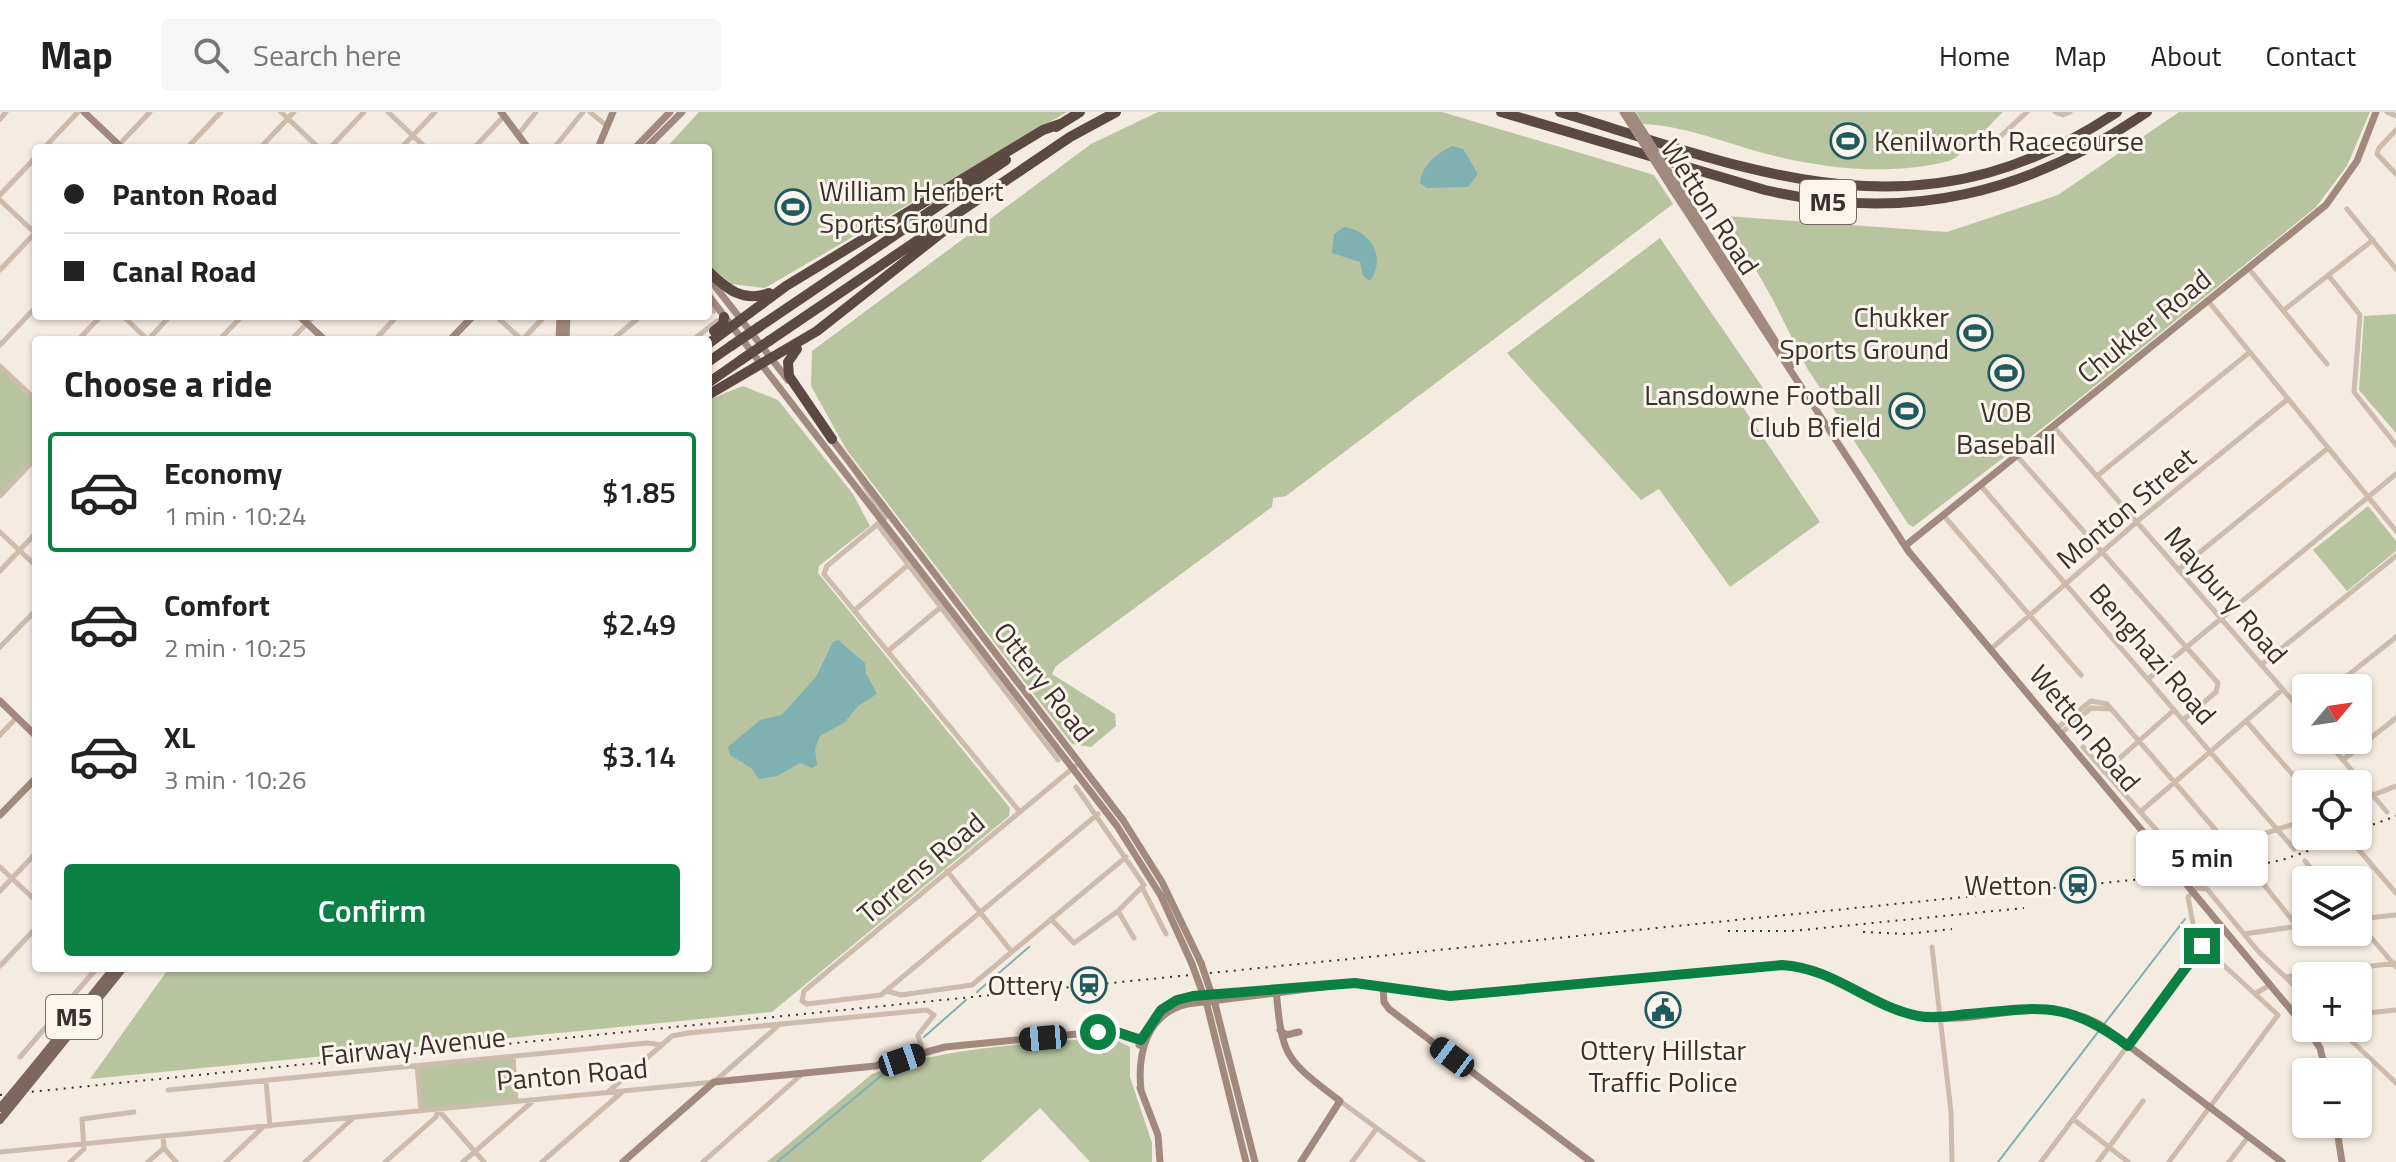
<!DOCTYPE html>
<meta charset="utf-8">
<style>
:root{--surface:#fff;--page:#f6f6f6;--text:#222;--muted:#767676;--line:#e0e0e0;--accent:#0b8043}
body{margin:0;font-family:"Titillium Web",sans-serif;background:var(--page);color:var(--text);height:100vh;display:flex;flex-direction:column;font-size:30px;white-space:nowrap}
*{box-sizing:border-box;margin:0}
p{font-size:26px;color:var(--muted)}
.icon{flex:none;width:44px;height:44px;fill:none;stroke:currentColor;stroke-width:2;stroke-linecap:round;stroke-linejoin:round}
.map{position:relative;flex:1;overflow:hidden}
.sheet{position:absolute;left:32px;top:224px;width:680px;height:636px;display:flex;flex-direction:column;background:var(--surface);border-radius:8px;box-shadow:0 2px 6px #0004}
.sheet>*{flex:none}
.banner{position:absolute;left:32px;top:32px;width:680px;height:176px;border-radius:8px;box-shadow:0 2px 6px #0004;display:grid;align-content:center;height:176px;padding:0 32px;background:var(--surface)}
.needle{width:52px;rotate:61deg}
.fabs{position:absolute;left:2292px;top:562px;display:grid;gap:16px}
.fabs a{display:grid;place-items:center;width:80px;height:80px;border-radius:8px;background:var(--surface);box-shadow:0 2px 6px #0004;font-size:40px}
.end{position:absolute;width:36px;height:36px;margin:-18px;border:10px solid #0b8043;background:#fff;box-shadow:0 0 0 4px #fff}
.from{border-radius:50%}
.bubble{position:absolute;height:56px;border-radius:8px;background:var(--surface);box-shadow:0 2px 6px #0004;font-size:26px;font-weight:600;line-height:56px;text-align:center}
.car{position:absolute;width:24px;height:48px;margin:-24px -12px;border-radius:10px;box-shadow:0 0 6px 2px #0007;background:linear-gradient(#222 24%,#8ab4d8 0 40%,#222 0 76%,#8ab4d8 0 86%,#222 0)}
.banner b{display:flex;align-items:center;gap:28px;height:76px;font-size:30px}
.banner b+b{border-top:2px solid var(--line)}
.banner i{width:20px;height:20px;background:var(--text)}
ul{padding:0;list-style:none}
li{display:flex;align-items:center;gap:24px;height:120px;margin:0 16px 12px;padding:0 16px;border:4px solid transparent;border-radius:8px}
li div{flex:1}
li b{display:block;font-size:30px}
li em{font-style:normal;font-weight:600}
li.selected{border-color:var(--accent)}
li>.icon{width:72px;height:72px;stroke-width:1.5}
h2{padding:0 32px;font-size:36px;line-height:96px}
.action{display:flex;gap:16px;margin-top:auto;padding:16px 32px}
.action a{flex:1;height:92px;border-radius:8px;background:var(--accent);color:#fff;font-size:32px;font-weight:600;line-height:92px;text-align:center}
header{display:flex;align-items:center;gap:48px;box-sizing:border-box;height:112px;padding:0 40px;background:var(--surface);border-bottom:2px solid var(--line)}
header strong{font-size:38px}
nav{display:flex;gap:44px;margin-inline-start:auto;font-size:28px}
.search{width:560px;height:72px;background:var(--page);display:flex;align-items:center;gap:20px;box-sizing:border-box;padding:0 28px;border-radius:8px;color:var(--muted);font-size:30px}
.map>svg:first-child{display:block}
.green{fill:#b8c4a0}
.water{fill:#7fb0b2}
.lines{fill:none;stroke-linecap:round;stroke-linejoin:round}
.stream{stroke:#7fb0b2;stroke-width:2}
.street{stroke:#cdbbac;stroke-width:5}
.secondary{stroke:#a18a7d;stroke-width:7}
.primary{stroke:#7d675c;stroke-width:8}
.highway{stroke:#5c4a42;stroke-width:10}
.rail{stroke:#3b302b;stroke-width:2;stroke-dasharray:2 6;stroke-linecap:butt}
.secondary-bridge{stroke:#a18a7d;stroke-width:7}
.primary-bridge{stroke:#7d675c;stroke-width:8}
.highway-bridge{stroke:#5c4a42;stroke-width:10}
.route{stroke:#0b8043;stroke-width:10}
.labels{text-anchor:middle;stroke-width:6;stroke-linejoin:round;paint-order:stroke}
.shield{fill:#fbf5ee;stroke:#756b66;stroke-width:2}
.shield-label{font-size:26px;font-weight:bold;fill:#3b302b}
.poi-label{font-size:28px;fill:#3b302b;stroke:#fbf5ee;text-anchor:end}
.street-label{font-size:28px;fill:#3b302b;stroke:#fbf5ee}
</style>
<header>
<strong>Map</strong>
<div class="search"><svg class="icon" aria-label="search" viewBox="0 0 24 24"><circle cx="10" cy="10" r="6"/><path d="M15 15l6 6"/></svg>Search here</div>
<nav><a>Home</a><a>Map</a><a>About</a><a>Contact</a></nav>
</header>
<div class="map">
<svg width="2396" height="1050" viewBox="0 0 2396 1050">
<rect width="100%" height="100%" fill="#f4ebe1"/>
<path class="green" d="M699,0H1067L765,176L732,172L708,153V36H666Z
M1158,0H1442L1654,63L1673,92L1286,384L1273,386L1272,395L1056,554L1052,562L1115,602L1116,614L1091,635L1072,632L846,337L811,274L812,239L1091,32Z
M1636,0H2003C1992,10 1961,46 1949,49C1888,65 1816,56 1756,39C1718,28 1683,14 1643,12Z
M2179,0H2370L2347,54L2316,95L2059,303L1913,415L1908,412L1807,256L1772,186L1725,104L1947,120L2058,83Z
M1660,126L1763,276L1740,291L1820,410L1730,475L1659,377L1641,388L1507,241Z
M2396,202V321L2359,278L2364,204Z
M0,256L36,291V343L0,381Z
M743,274L778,288L853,382L870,414L819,454L818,461L1010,696L1009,704L772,900L90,967L169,856H708V288Z
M2368,394L2396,429V439L2347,479L2313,438Z
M1110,925L1130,935V965L1152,1031V1050H1090L1040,996L981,1050H767L872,962C948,934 1031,932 1110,925Z
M513,945L516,989L421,998L417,954Z"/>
<path class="water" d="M1452,34L1463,37L1478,62L1468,75L1427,76L1420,71C1421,54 1437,41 1452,34Z
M1344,115C1370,118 1387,145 1370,169L1363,164L1360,150L1332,141L1334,122Z
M838,528L865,551L866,561L877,582L858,594L845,610L820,624L815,637L817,653L812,656L800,651L777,664L759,667L751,656L730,643L728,635L760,608L781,603L788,596L816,565L833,530Z"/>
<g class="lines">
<path class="stream" d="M977,880L1029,835
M924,925L966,888
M905,942L912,934
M777,1050L893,954
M1998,1050L2185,807"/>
<path class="street" d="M281,0L319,36
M388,0L426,36
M590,0L607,14
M2055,0L2063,3L2070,0
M2387,0L2396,4
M0,7L6,0
M2396,18L2379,36L2377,42L2396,62
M518,23L536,0
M1992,32L2027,0
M44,36L78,0
M116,36L150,0
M187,36L221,0
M260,36L294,0
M330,36L364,0
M401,36L435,0
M474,36L504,4
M554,36L583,0
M0,83L36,45
M0,88L36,122
M2347,97L2396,157
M2249,157L2327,252
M0,158L36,120
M2328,163L2360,203L2354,280L2396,333
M2209,190L2396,419
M708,192L714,199
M2284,198L2373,128
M123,204L148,228
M496,204L522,228
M78,228L101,204
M148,228L170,204
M219,228L242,204
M291,228L314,204
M375,228L397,204
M522,228L545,204
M612,228L641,204
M693,228L717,209
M0,233L36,195
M0,254L36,288
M2054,315L2306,604
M2017,344L2218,571L2216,580L2183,608
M854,358L885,406L827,454L824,462L1020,700
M2097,364L2250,240
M1981,374L2294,737
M0,384L36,346
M1944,404L2081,563
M877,412L1058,648
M0,420L36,454
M2178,458L2328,336
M0,459L36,421
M854,499L908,453
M0,535L36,498
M1991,537L2140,407L2288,287
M888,539L941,495
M2261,553L2396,444
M2148,567L2396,362
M2332,576L2396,525
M2246,609L2306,678
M2057,616L2091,589L2107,592L2226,730
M2061,621L2091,596L2109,597
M0,623L17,605
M2326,628L2387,700
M2083,635L2174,738L2254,725L2306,708
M2343,648L2396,606
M1079,651L804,879L802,889L807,892L881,883L1098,702
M2104,660L2174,598
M1076,675L1144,773L1118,799L1134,826
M2358,689L2396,674
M2140,700L2282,578
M2353,731L2396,781
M2305,749L2321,768
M0,755L36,789
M947,759L1012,840
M2257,764L2297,814
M1143,777L1166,822
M0,779L36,741
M1051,807L1074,831L1118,799
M2358,807L2396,803
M2358,810L2396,855
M2244,822L2306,813
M1932,835L1951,1000L1952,1050
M0,854L36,816
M2285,865L2396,851
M887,879L901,883L972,873L1126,745
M2256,881L2270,873
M2358,902L2396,898
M2338,916L2396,971
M20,945L97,856
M513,945L516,989
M417,954L421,998
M266,969L270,1014
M168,978L647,931L662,933
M609,979L672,924L688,921L927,898L934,903L918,923L923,940
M1340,989L1423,1050
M440,1000L484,1050
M2073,1007L2128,1050
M163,1024L164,1036L176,1050
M0,1040L714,970L780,912
M70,1050L84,1037L82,1007L134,1000
M148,1050L164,1036
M226,1050L263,1015
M305,1050L353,1006
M385,1050L436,1005L439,996
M463,1050L533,989
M542,1050L622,980
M703,1050L802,962
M1352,1050L1377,1016
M2041,1050L2202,834
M2098,1050L2143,989
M2169,1050L2278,903L2196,828L2188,785L2197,776L2207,777L2258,839L2306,885
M2229,1050L2248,1025"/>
<path class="secondary" d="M84,0L122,36
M501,0L528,36
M598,36L613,0
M635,36L670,0
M646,36L682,0
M1678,74L1791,254
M1672,77L1909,440L2154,733
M708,165L788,268
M708,183L1117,714L1161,784L1192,852
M299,204L325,228
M450,228L473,204
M559,228L560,204
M566,228L567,204
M831,326L1123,708L1162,770L1201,851
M1905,434L2326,93L2357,49L2376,0
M0,589L36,624
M0,703L36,666
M2202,791L2311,922L2320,936L2326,960
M1383,874L1384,890L1389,897L1591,1050
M1276,877C1282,946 1285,947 1340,989L1301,1050
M1215,892L1255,1050
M1207,893L1246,1050
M1280,918L1286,923L1299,920
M1139,933L1156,903L1183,886L1319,873
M1140,976L1158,1023L1160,1050
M1141,978C1137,941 1147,902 1187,892L1355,871L1450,884L1789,853C1838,859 1874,898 1922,905C1984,914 2046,878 2104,915L2282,1050
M2336,1012L2342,1050
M623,1050L714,970L875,954L945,935L1107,919L1144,931"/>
<path class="primary" d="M47,950L123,856
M34,955L114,856"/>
<path class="highway" d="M1501,0L1765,78C1907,112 2029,81 2147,0
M1560,0C1763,62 1921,131 2117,0
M1056,15L1080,0
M708,159C727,177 743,191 769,181
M759,215L1006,48
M714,219L723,212L724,205
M769,229L1070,25L1116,0
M708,232L786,174L1043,18L1060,12
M797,237L788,250L789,264L832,327
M708,250L731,234
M708,271L741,248
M708,283L817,219L950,114"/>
<path class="rail" d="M2358,718L2396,704
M1728,819H1792L2024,796
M1863,820L1907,822L1952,817
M0,983L2232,758L2282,748L2351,724"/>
<path class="secondary-bridge" d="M1623,0L1672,77
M1631,0L1678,74
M2154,733L2202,791
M1201,851L1215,892
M1192,852L1207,893"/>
<path class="primary-bridge" d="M0,996L34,955
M0,1008L47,950"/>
<path class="highway-bridge" d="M731,234L759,215
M741,248L769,229"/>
</g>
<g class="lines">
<path class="route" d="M1098,920L1114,919L1141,928L1161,898L1177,888L1193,884L1355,871L1450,884L1782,853C1834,856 1869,894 1918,904C1934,907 1951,904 1967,902C2040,896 2066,887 2128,934L2202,834"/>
</g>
<defs>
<symbol id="stadium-ring" viewBox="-11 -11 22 22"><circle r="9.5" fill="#fbf5ee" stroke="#1f5a5e" stroke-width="1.5"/><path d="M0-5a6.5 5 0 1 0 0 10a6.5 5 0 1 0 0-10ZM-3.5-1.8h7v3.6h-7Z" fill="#1f5a5e"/></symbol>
<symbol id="station-ring" viewBox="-11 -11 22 22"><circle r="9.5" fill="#fbf5ee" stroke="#1f5a5e" stroke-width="1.5"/><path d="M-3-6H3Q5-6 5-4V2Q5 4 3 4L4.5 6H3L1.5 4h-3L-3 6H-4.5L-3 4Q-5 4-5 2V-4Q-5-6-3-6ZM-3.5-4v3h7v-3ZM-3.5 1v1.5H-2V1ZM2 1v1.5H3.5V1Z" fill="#1f5a5e"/></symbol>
<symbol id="civic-ring" viewBox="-11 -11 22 22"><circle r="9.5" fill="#fbf5ee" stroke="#1f5a5e" stroke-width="1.5"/><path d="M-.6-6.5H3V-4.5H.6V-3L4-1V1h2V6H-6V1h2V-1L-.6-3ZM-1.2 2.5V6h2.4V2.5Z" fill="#1f5a5e"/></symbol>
</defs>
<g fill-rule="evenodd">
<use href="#stadium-ring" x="1828" y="9" width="40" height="40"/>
<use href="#stadium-ring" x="773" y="75" width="40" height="40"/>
<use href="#stadium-ring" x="1955" y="201" width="40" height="40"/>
<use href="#stadium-ring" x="1986" y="241" width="40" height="40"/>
<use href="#stadium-ring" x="1887" y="279" width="40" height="40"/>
<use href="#station-ring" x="2058" y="753" width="40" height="40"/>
<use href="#station-ring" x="1069" y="853" width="40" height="40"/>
<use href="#civic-ring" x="1643" y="878" width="40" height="40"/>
</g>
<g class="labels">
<g class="shield">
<rect x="1800" y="68" width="56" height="44" rx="6"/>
<rect x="46" y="883" width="56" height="44" rx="6"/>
</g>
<g class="shield-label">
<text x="1828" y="99">M5</text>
<text x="74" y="914">M5</text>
</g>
<g class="poi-label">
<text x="1874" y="39" text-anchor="start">Kenilworth Racecourse</text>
<text x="819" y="89" text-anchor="start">William Herbert<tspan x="819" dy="32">Sports Ground</tspan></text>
<text x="1949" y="215">Chukker<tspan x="1949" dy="32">Sports Ground</tspan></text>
<text x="1881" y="293">Lansdowne Football<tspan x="1881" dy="32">Club B field</tspan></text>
<text x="2006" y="310" text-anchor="middle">VOB<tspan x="2006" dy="32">Baseball</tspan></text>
<text x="2052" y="783">Wetton</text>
<text x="1063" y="883">Ottery</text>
<text x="1663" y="948" text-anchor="middle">Ottery Hillstar<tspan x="1663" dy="32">Traffic Police</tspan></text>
</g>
<g class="street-label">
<text transform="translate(1710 95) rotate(57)" y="10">Wetton Road</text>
<text transform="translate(2144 214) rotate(-39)" y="10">Chukker Road</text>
<text transform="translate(2126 396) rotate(-40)" y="10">Monton Street</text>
<text transform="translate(2226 483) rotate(49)" y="10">Maybury Road</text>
<text transform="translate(2153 542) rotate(49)" y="10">Benghazi Road</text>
<text transform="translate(1044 570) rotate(52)" y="10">Ottery Road</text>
<text transform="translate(2085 616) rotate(50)" y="10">Wetton Road</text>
<text transform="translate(921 756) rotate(-40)" y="10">Torrens Road</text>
<text transform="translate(413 934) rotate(-6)" y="10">Fairway Avenue</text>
<text transform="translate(572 962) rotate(-5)" y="10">Panton Road</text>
</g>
</g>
</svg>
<div class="fabs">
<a><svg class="needle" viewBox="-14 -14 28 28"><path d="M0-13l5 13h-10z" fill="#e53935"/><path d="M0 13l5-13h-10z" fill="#767676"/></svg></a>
<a><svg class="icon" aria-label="locate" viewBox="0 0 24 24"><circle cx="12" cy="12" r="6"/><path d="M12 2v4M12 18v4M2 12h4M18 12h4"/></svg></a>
<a><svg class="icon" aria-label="layers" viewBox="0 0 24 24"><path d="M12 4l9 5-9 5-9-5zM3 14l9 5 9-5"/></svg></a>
<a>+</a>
<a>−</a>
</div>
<i class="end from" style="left:1098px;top:920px"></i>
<i class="end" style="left:2202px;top:834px"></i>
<div class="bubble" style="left:2136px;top:718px;width:132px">5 min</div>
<i class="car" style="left:1043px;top:926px;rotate:265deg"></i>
<i class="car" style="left:1452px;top:945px;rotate:307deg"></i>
<i class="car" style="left:902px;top:948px;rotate:71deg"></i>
<div class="banner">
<b><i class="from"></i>Panton Road</b>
<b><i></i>Canal Road</b>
</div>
<section class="sheet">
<h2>Choose a ride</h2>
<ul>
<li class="selected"><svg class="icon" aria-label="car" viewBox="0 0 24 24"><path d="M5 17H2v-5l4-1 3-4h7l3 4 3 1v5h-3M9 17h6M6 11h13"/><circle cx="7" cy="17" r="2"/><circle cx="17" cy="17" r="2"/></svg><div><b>Economy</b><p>1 min · 10:24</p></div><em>$1.85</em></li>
<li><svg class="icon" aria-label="car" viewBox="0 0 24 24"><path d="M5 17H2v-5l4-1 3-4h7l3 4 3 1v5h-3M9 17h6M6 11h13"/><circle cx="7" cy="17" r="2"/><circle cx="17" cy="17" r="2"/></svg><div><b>Comfort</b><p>2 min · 10:25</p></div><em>$2.49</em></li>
<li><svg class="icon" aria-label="car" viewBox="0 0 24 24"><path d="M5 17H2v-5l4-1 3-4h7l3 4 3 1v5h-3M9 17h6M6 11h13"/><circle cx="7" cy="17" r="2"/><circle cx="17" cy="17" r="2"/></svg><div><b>XL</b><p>3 min · 10:26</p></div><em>$3.14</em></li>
</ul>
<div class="action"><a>Confirm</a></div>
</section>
</div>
